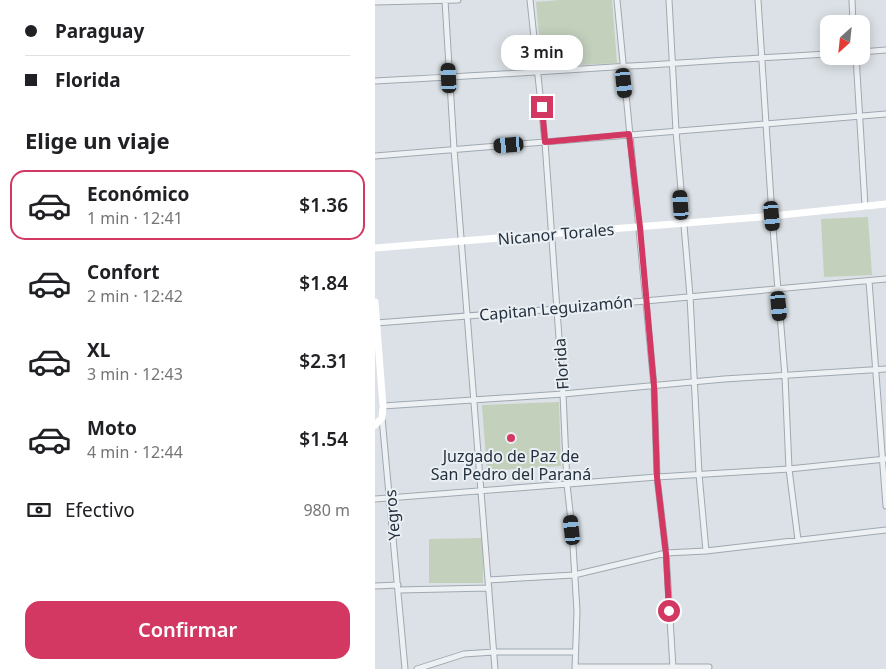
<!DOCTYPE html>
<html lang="es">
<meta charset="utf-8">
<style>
:root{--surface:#fff;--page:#f6f6f6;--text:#202124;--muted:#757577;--line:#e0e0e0;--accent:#d33863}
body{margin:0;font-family:"Noto Sans",sans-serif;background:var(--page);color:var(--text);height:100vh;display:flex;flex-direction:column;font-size:19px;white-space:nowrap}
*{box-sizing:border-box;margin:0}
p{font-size:16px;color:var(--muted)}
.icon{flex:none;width:28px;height:28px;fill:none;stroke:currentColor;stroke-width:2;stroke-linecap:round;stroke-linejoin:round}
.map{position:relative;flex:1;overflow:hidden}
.side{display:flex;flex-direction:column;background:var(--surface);width:375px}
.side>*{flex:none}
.banner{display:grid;align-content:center;height:110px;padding:0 25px;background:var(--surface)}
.needle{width:32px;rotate:207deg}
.buttons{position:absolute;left:445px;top:15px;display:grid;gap:10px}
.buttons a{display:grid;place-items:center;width:50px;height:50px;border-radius:10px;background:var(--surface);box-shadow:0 2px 12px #0003;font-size:25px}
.end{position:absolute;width:22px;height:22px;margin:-11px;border:6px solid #d33863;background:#fff;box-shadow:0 0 0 2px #fff}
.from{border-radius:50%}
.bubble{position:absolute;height:35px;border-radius:15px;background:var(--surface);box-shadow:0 2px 12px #0003;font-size:16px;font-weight:600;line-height:35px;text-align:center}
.car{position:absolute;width:15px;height:30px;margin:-15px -8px;border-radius:6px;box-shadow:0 0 4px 1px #0007;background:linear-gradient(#222 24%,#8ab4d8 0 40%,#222 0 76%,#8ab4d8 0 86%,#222 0)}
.banner b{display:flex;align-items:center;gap:18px;height:48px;font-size:19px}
.banner b+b{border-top:1px solid var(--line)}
.banner i{width:12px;height:12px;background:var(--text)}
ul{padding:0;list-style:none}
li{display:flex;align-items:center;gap:15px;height:70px;margin:0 10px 8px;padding:0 15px;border:2px solid transparent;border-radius:15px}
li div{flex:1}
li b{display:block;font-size:19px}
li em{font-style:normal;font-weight:600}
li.current{border-color:var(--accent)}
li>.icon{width:45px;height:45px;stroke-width:1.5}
h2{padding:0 25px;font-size:22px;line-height:60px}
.pay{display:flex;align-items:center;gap:12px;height:55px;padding:0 25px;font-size:19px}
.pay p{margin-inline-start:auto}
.cta{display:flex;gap:10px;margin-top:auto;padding:10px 25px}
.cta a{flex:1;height:58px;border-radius:15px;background:var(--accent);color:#fff;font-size:20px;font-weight:600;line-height:58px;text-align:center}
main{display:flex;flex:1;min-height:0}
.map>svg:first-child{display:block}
.green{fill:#c3d0bc}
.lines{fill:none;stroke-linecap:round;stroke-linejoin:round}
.street-casing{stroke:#a0a8b0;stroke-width:7}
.street{stroke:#eef1f4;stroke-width:5}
.secondary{stroke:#fff;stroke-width:7}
.route{stroke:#d33863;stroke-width:6}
.poi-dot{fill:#d33863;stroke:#eaeff4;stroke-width:2}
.labels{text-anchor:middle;stroke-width:4;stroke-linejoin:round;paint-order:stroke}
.street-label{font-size:16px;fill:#24303d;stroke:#eaeff4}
.poi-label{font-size:16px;fill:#24303d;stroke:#eaeff4}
</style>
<main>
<section class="side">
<div class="banner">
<b><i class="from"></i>Paraguay</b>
<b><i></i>Florida</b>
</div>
<h2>Elige un viaje</h2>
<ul>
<li class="current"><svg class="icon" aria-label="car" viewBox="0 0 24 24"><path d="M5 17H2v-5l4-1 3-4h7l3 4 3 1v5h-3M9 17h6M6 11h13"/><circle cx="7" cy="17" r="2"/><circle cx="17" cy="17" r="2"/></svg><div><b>Económico</b><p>1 min · 12:41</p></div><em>$1.36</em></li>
<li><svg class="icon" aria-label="car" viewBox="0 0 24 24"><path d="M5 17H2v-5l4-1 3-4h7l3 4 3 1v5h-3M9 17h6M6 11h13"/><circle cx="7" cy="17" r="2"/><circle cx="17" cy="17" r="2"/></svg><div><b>Confort</b><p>2 min · 12:42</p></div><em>$1.84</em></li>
<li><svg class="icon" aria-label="car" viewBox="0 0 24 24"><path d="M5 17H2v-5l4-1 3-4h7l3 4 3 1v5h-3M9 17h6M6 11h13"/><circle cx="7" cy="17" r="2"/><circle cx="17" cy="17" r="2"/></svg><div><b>XL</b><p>3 min · 12:43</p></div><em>$2.31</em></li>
<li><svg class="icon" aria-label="car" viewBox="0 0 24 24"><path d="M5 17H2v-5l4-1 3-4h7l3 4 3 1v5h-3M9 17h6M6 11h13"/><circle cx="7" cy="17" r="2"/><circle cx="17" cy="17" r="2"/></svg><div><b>Moto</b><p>4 min · 12:44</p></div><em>$1.54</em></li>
</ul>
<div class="pay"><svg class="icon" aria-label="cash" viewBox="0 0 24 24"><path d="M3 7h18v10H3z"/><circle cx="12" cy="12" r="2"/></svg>Efectivo<p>980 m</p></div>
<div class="cta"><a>Confirmar</a></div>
</section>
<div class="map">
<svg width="511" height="669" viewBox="0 0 511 669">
<rect width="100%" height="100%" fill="#dbe1e6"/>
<path class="green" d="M185,0H237L242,63L167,67L161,2Z
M493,217L497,275L449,277L446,219Z
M184,402L186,466L112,471L107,405Z
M108,538V583H54V539Z"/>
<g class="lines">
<defs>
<path id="street" d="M70,0L79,149L120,669
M155,0L170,142L188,394L192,484L197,530L202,611L200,669
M242,0L279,386L282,477L291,553L298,668
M294,0L301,131L315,296L324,474L331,551
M383,0L397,216L410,376L414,469L423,540
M477,0L478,24
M0,2L83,0
M486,52L511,50
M481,56L490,206
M0,81C151,74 302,62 454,54
M0,156L511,114
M494,281L511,506
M1,323L182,309L511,279
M8,406L188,394L349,379L511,369
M7,418L30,669
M0,499L282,477L414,469L511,459
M113,580L199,575L291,553L331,551L511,530
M0,586L23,585
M24,590L114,588
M200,667H334
M42,669L89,654L119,652H200"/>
</defs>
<use href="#street" class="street-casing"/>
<use href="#street" class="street"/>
<path class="secondary" d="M0,248L397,216L511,204
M0,302L8,406L7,418L0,425"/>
</g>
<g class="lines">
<path class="route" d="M167,107L170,142L254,134L265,227L279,386L282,477L291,554L294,611"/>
</g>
<circle class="poi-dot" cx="136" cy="438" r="5"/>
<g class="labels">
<g class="street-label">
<text transform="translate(181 234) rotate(-5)" y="6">Nicanor Torales</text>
<text transform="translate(181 308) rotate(-5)" y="6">Capitan Leguizamón</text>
<text transform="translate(186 364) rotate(-94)" y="6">Florida</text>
<text transform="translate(17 515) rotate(-95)" y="6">Yegros</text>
</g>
<g class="poi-label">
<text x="136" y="462">Juzgado de Paz de<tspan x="136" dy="18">San Pedro del Paraná</tspan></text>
</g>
</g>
</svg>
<div class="buttons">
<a><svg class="needle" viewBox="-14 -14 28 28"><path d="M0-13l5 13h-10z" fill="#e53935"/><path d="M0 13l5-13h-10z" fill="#757577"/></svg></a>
</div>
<i class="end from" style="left:294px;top:611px"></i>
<i class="end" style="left:167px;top:107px"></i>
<div class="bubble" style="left:126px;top:35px;width:82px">3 min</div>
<i class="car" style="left:74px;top:78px;rotate:357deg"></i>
<i class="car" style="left:249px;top:83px;rotate:174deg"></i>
<i class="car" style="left:134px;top:145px;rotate:265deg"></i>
<i class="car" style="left:306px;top:205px;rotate:356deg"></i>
<i class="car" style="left:397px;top:216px;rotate:175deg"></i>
<i class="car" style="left:404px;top:306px;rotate:175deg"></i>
<i class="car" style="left:197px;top:530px;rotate:354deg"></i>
</div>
</main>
